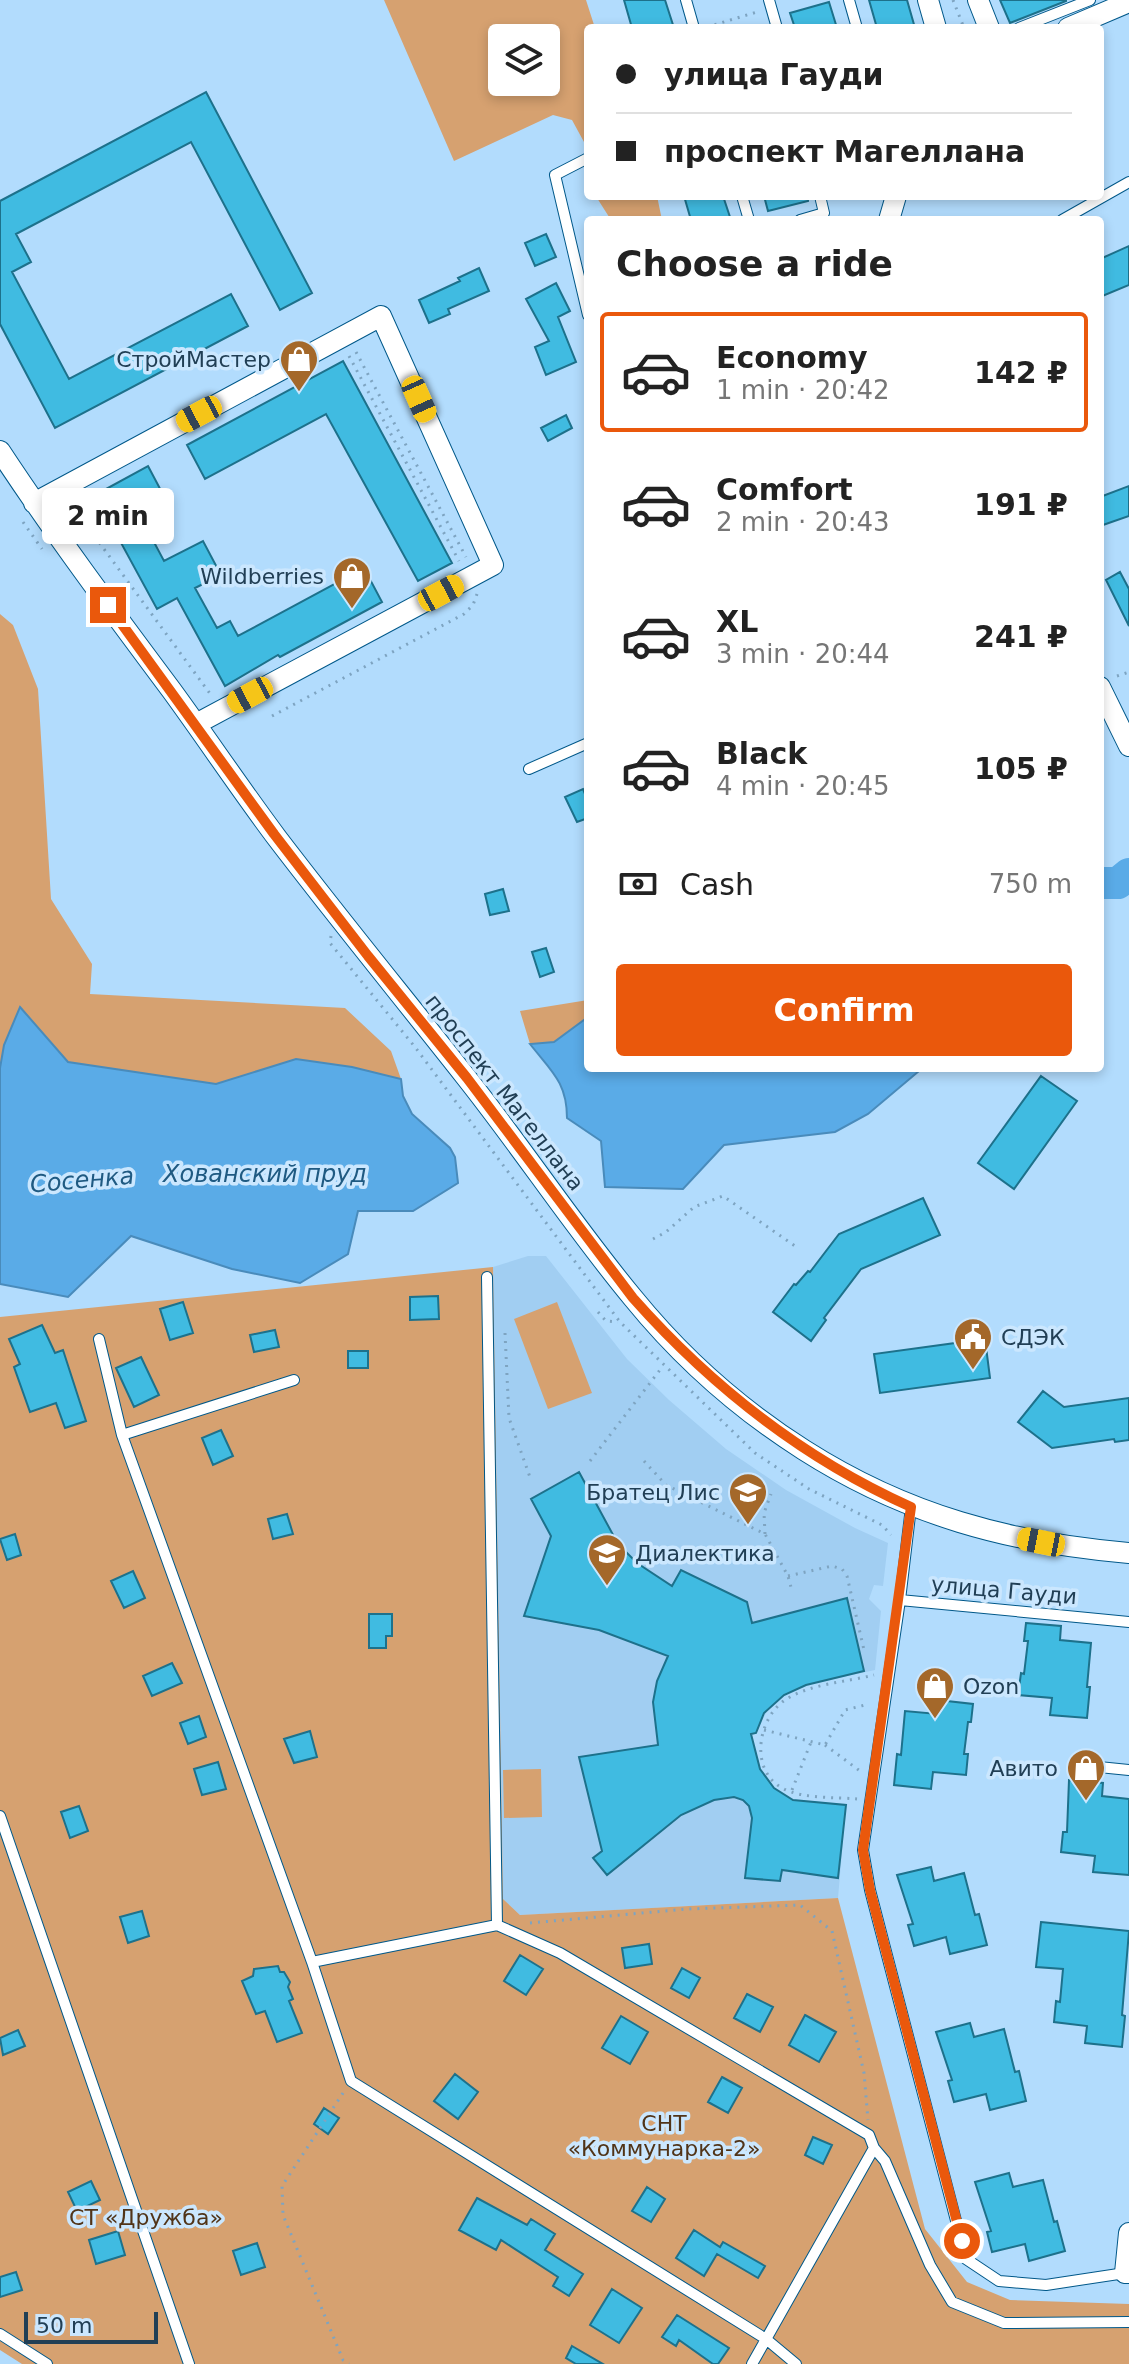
<!DOCTYPE html>
<meta charset="utf-8">
<style>
:root{--surface:#fff;--page:#f6f6f6;--text:#222;--muted:#767676;--line:#e0e0e0;--accent:#ea580c}
body{margin:0;font-family:"DejaVu Sans",sans-serif;background:var(--page);color:var(--text);height:100vh;display:flex;flex-direction:column;font-size:30px;white-space:nowrap}
*{box-sizing:border-box;margin:0}
p{font-size:26px;color:var(--muted)}
.icon{flex:none;width:44px;height:44px;fill:none;stroke:currentColor;stroke-width:2;stroke-linecap:round;stroke-linejoin:round}
.map{position:relative;flex:1;overflow:hidden}
.details{position:absolute;left:584px;top:216px;width:520px;height:856px;display:flex;flex-direction:column;background:var(--surface);border-radius:8px;box-shadow:0 4px 12px #0003}
.details>*{flex:none}
.top-card{position:absolute;left:584px;top:24px;width:520px;height:176px;border-radius:8px;box-shadow:0 4px 12px #0003;display:grid;align-content:center;height:176px;padding:0 32px;background:var(--surface)}
.buttons{position:absolute;left:488px;top:24px;display:grid;gap:16px}
.buttons a{display:grid;place-items:center;width:72px;height:72px;border-radius:8px;background:var(--surface);box-shadow:0 4px 12px #0003;font-size:40px}
.scale{position:absolute;left:24px;bottom:20px;width:134px;box-sizing:border-box;padding-left:8px;border:4px solid #213f55;border-top:0;font-size:22px;line-height:28px;white-space:nowrap;color:#213f55;-webkit-text-stroke:6px #cbe7fe;paint-order:stroke}
.end{position:absolute;width:36px;height:36px;margin:-18px;border:10px solid #ea580c;background:#fff;box-shadow:0 0 0 4px #fff}
.from{border-radius:50%}
.bubble{position:absolute;height:56px;border-radius:8px;background:var(--surface);box-shadow:0 4px 12px #0003;font-size:26px;font-weight:700;line-height:56px;text-align:center}
.car{position:absolute;width:24px;height:48px;margin:-24px -12px;border-radius:10px;box-shadow:0 0 6px 2px #0007;background:linear-gradient(#f5c518 24%,#345 0 40%,#f5c518 0 76%,#345 0 86%,#f5c518 0)}
.top-card b{display:flex;align-items:center;gap:28px;height:76px;font-size:30px}
.top-card b+b{border-top:2px solid var(--line)}
.top-card i{width:20px;height:20px;background:var(--text)}
ul{padding:0;list-style:none}
li{display:flex;align-items:center;gap:24px;height:120px;margin:0 16px 12px;padding:0 16px;border:4px solid transparent;border-radius:8px}
li div{flex:1}
li b{display:block;font-size:30px}
li em{font-style:normal;font-weight:700}
li.selected{border-color:var(--accent)}
li>.icon{width:72px;height:72px;stroke-width:1.5}
h2{padding:0 32px;font-size:36px;line-height:96px}
.pay{display:flex;align-items:center;gap:20px;height:88px;padding:0 32px;font-size:30px}
.pay p{margin-inline-start:auto}
.primary-button{display:flex;gap:16px;margin-top:auto;padding:16px 32px}
.primary-button a{flex:1;height:92px;border-radius:8px;background:var(--accent);color:#fff;font-size:32px;font-weight:700;line-height:92px;text-align:center}
.map>svg:first-child{display:block}
.built{fill:#a1cef2}
.green{fill:#d6a170;fill-rule:evenodd}
.water{fill:#5aabe7;stroke:#498bbb;stroke-width:2}
.lines{fill:none;stroke-linecap:round;stroke-linejoin:round}
.river{stroke:#5aabe7;stroke-width:32}
.building{fill:#40bbe1;stroke:#1d718b;stroke-width:2}
.lane-casing{stroke:#005889;stroke-width:12}
.street-casing{stroke:#005889;stroke-width:22}
.path{stroke:#7ea4c1;stroke-width:3;stroke-dasharray:2 6;stroke-linecap:butt}
.lane{stroke:#fff;stroke-width:10}
.street{stroke:#fff;stroke-width:20}
.route{stroke:#ea580c;stroke-width:10}
.labels{text-anchor:middle;stroke-width:7;stroke-linejoin:round;paint-order:stroke}
.poi-label{font-size:22px;fill:#213f55;stroke:#cbe7fe;text-anchor:end}
.street-label{font-size:22px;fill:#213f55;stroke:#cbe7fe}
.park-label{font-size:22px;fill:#513418;stroke:#cbe7fe}
.water-label{font-size:24px;font-style:italic;fill:#1f5a82;stroke:#cbe7fe}
</style>
<div class="map">
<svg width="1129" height="2364" viewBox="0 0 1129 2364">
<rect width="100%" height="100%" fill="#b2dcfd"/>
<path class="built" d="M528,1256H546L627,1359L669,1400L726,1449L786,1490L855,1528L888,1543L883,1586L874,1585L869,1599L881,1611L875,1670L806,1685L784,1695L769,1707L756,1733L751,1734L762,1773L774,1788L787,1799L846,1805L838,1898L520,1915L503,1899L493,1267Z"/>
<path class="green" d="M384,0H586L595,28H588V140L584,142L572,120L553,115L454,161ZM502,38H546V82H502Z
M599,196H657L662,220H611L597,198Z
M0,614L13,625L38,689L51,899L92,964L90,994L345,1008L391,1051L401,1079L352,1067L296,1059L216,1084L68,1062L20,1008L0,1068Z
M588,1000V1017L554,1042L530,1044L520,1011Z
M493,1267L503,1899L520,1915L838,1898L925,2229L967,2282L1010,2300L1129,2304V2364H22L0,2350V1317Z
M557,1302L592,1393L548,1409L514,1319Z
M541,1769L542,1817L504,1818L503,1770Z"/>
<path class="water" d="M20,1007L68,1062L216,1084L296,1059L352,1067L401,1079L403,1096L412,1114L450,1148L455,1157L458,1183L413,1211H358L348,1254L300,1283L232,1269L131,1236L68,1297L0,1284V1068L4,1045Z
M588,1017V1068H706L713,1071L717,1068H913L919,1071L868,1114L835,1132L724,1145L683,1189L605,1187L601,1141L567,1118C567,1082 551,1071 530,1044L554,1042Z"/>
<g class="lines">
<path class="river" d="M1100,883H1118L1129,874"/>
</g>
<path class="building" d="M624,0H665L674,28H632Z
M869,0H907L915,28H877Z
M1000,0H1066V1L1010,23Z
M829,2L837,28H795L790,13Z
M206,92L312,293L280,310L191,142L16,234L31,262L12,272L69,379L231,294L248,326L55,428L0,324V201Z
M684,196H723L731,220H691Z
M764,196H808V201L768,211Z
M546,234L556,257L535,266L525,243Z
M1129,246V285L1100,297V259Z
M479,268L489,291L448,309L450,314L429,323L419,300L460,281L458,278Z
M556,283L570,311L558,317L576,362L546,375L535,347L549,341L526,299Z
M343,361L452,563L418,581L326,414L205,479L187,445Z
M566,415L572,428L548,441L541,428Z
M148,466L166,500L139,514L164,561L203,541L221,575L195,588L217,628L230,621L238,636L364,568L382,602L280,657L278,655L225,686L177,598L157,609L113,528L102,534L84,501Z
M1129,486V516L1100,526V497Z
M1120,572L1129,589V626L1106,580Z
M583,789L588,801V818L577,822L565,797Z
M503,889L509,911L490,915L485,894Z
M546,948L554,972L540,977L532,952Z
M1041,1076L1077,1101L1014,1189L978,1163Z
M923,1198L940,1235L861,1269L824,1318L826,1320L811,1341L773,1312L794,1284L796,1285L808,1271L810,1272L839,1234Z
M438,1296L439,1319L410,1320V1297Z
M183,1302L193,1333L170,1340L160,1309Z
M42,1325L55,1353L63,1350L86,1421L65,1428L56,1403L30,1412L14,1367L20,1364L9,1339Z
M275,1330L279,1347L254,1352L250,1335Z
M985,1339L990,1378L880,1393L874,1354Z
M348,1351H368V1368H348Z
M141,1357L159,1395L134,1407L116,1368Z
M1043,1391L1064,1407L1129,1398V1440L1115,1442L1114,1439L1052,1448L1018,1422Z
M221,1430L233,1456L213,1465L202,1438Z
M579,1472L618,1544L637,1563L672,1586L681,1570L747,1602L752,1623L847,1598L864,1671L806,1685L784,1695L764,1713L756,1733L751,1734L760,1769L774,1788L793,1800L846,1805L838,1878L782,1870L780,1881L745,1878L752,1818L749,1806L743,1800L734,1797L714,1800L681,1815L607,1875L593,1858L602,1851L579,1757L658,1745L653,1702L657,1681L668,1656L599,1630L524,1616L551,1536L531,1499Z
M287,1514L293,1534L273,1539L268,1519Z
M15,1534L21,1555L7,1560L0,1539Z
M133,1571L145,1598L124,1608L111,1581Z
M369,1614H392V1636H386V1648H369Z
M1026,1623L1061,1626L1060,1640L1091,1643L1087,1687H1090L1087,1718L1050,1715L1052,1698L1018,1695L1021,1673L1024,1674L1028,1641H1024Z
M172,1663L182,1683L152,1696L143,1676Z
M938,1700L973,1704L971,1722H968L964,1754H968L966,1775L933,1772L931,1789L894,1785L897,1754L901,1755L905,1711L937,1714Z
M199,1716L206,1737L188,1744L180,1723Z
M310,1731L317,1757L294,1763L284,1739Z
M218,1762L226,1789L202,1795L194,1769Z
M1069,1780L1103,1783L1102,1796L1129,1799V1875L1093,1872L1095,1856L1061,1852L1063,1832H1067Z
M79,1806L88,1831L70,1838L61,1812Z
M931,1867L934,1881L964,1873L975,1915L979,1914L987,1945L950,1954L946,1937L914,1946L908,1925L913,1924L897,1875Z
M142,1911L149,1936L128,1943L120,1917Z
M1041,1922L1129,1931L1122,2015L1125,2016L1122,2047L1085,2043L1087,2026L1054,2022L1056,2001L1060,2002L1063,1969L1036,1967Z
M649,1944L652,1964L625,1968L622,1948Z
M520,1955L543,1969L526,1995L504,1981Z
M278,1966L280,1972H284L290,1982L288,1987L293,1999L289,2001L302,2033L277,2042L265,2011L256,2014L242,1981L253,1976L254,1969Z
M682,1968L700,1978L689,1998L671,1988Z
M747,1994L773,2007L760,2032L734,2018Z
M805,2015L836,2032L819,2062L789,2045Z
M621,2016L648,2032L630,2064L602,2048Z
M970,2023L974,2037L1004,2029L1015,2072L1019,2071L1026,2101L990,2110L986,2094L954,2102L948,2081L952,2080L936,2032Z
M18,2030L25,2046L3,2055L0,2038Z
M455,2074L478,2092L458,2119L434,2101Z
M722,2077L742,2088L728,2113L708,2102Z
M324,2108L339,2118L328,2134L314,2124Z
M813,2137L832,2145L823,2164L805,2155Z
M1009,2173L1013,2187L1043,2180L1054,2222L1057,2221L1065,2251L1029,2261L1025,2244L992,2252L987,2232L991,2231L975,2182Z
M91,2181L100,2200L77,2211L68,2192Z
M647,2187L665,2199L651,2222L632,2211Z
M477,2198L527,2225L531,2219L555,2234L545,2250L583,2274L569,2296L553,2286L558,2277L501,2240L496,2250L459,2230Z
M694,2230L720,2247L723,2242L765,2266L758,2278L717,2254L704,2276L676,2258Z
M118,2231L125,2255L96,2264L89,2240Z
M257,2243L265,2267L241,2275L233,2251Z
M16,2272L22,2290L0,2297V2277Z
M612,2289L642,2308L619,2343L590,2325Z
M677,2315L729,2348L718,2364H713L679,2340L676,2346L662,2337Z
M572,2346L603,2364H576L566,2358Z"/>
<g class="lines">
<defs>
<path id="lane" d="M686,0L694,28
M769,0L777,28
M849,0L857,28
M1019,28L1090,0
M588,158L555,175L588,315
M742,196L749,220
M800,220L824,213L820,196
M1062,220L1129,182
M529,769L588,743
M487,1277L497,1925L560,1953L869,2135L874,2148L752,2364
M99,1339L122,1435L312,1962L351,2081L766,2339L796,2364
M122,1435L294,1380
M900,1600L911,1507
M1089,1766L1129,1770
M0,1816L189,2364
M312,1962L497,1925
M874,2148L885,2161L930,2265L952,2302L1004,2323L1129,2322
M1125,2273L1046,2285L999,2281L966,2259L870,1890L863,1850L900,1600L1129,1622
M0,2334L47,2364"/>
<path id="street" d="M928,0L936,28
M978,0L989,28
M1068,28L1129,2
M889,220L896,196
M0,451C54,533 113,612 172,691C207,739 241,790 277,838C338,918 402,996 465,1076C523,1149 574,1227 633,1298C681,1357 741,1410 804,1450C906,1515 1010,1543 1129,1553
M34,503L381,316L493,565L196,724
M1100,687L1129,746
M1129,2233L1125,2273H1129"/>
</defs>
<use href="#lane" class="lane-casing"/>
<use href="#street" class="street-casing"/>
<path class="path" d="M953,0L964,28
M707,27L757,12
M356,352L466,557
M349,356L459,561
M71,504L211,695
M23,522L42,549
M1117,676L1129,672
M272,716L464,614L473,605L477,594
M331,936L330,943L415,1047L620,1322L755,1453L809,1489L882,1525L891,1535
M653,1239L666,1232L694,1207L723,1196L795,1246
M598,1312L606,1321L618,1322
M505,1333L509,1418L531,1480
M590,1461L663,1366
M644,1461L666,1485L765,1534L788,1576L792,1591
M765,1534L764,1513L771,1494
M788,1576L832,1566L842,1569L847,1576L864,1650
M764,1730L825,1745L845,1710L869,1704
M825,1745L860,1771
M792,1790L811,1742
M857,1799C835,1797 804,1799 784,1789C749,1772 757,1719 785,1700C809,1684 846,1682 874,1675
M530,1923L687,1909L800,1905L832,1931L864,2073L868,2120
M343,2093L282,2186L283,2215L343,2360L349,2364"/>
<use href="#lane" class="lane"/>
<use href="#street" class="street"/>
</g>
<g class="lines">
<path class="route" d="M108,605L274,834L368,956L467,1078L633,1298C712,1387 802,1458 911,1507L863,1850L870,1890L962,2241"/>
</g>
<defs>
<symbol id="shop-pin" viewBox="-11 -11 22 30"><path d="M0 17L-7.5 6A9.5 9.5 0 1 1 7.5 6Z" fill="#a4682a" stroke="#cbe7fe"/><path d="M-5-2.5h2.3a2.7 3.5 0 0 1 5.4 0H5L5.5 6h-11ZM-1.5-2.5h3a1.5 2.3 0 0 0-3 0Z" fill="#fff"/></symbol>
<symbol id="civic-pin" viewBox="-11 -11 22 30"><path d="M0 17L-7.5 6A9.5 9.5 0 1 1 7.5 6Z" fill="#a4682a" stroke="#cbe7fe"/><path d="M-.6-6.5H3V-4.5H.6V-3L4-1V1h2V6H-6V1h2V-1L-.6-3ZM-1.2 2.5V6h2.4V2.5Z" fill="#fff"/></symbol>
<symbol id="school-pin" viewBox="-11 -11 22 30"><path d="M0 17L-7.5 6A9.5 9.5 0 1 1 7.5 6Z" fill="#a4682a" stroke="#cbe7fe"/><path d="M0-5L7-2L0 1L-7-2ZM-4 1L0 2.5L4 1V4Q0 6-4 4Z" fill="#fff"/></symbol>
</defs>
<g fill-rule="evenodd">
<use href="#shop-pin" x="277" y="337" width="44" height="60"/>
<use href="#shop-pin" x="330" y="554" width="44" height="60"/>
<use href="#civic-pin" x="951" y="1315" width="44" height="60"/>
<use href="#school-pin" x="726" y="1470" width="44" height="60"/>
<use href="#school-pin" x="585" y="1531" width="44" height="60"/>
<use href="#shop-pin" x="913" y="1664" width="44" height="60"/>
<use href="#shop-pin" x="1064" y="1746" width="44" height="60"/>
</g>
<g class="labels">
<g class="poi-label">
<text x="271" y="367">СтройМастер</text>
<text x="324" y="584">Wildberries</text>
<text x="1001" y="1345" text-anchor="start">СДЭК</text>
<text x="720" y="1500">Братец Лис</text>
<text x="635" y="1561" text-anchor="start">Диалектика</text>
<text x="963" y="1694" text-anchor="start">Ozon</text>
<text x="1058" y="1776">Авито</text>
</g>
<g class="street-label">
<text transform="translate(505 1092) rotate(52)" y="8">проспект Магеллана</text>
<text transform="translate(1004 1590) rotate(5)" y="8">улица Гауди</text>
</g>
<g class="park-label">
<text x="664" y="2131">СНТ<tspan x="664" dy="25">«Коммунарка-2»</tspan></text>
<text x="146" y="2225">СТ «Дружба»</text>
</g>
<g class="water-label">
<text x="265" y="1182">Хованский пруд</text>
<text transform="translate(82 1180) rotate(-5)" y="8">Сосенка</text>
</g>
</g>
</svg>
<div class="buttons">
<a><svg class="icon" aria-label="layers" viewBox="0 0 24 24"><path d="M12 4l9 5-9 5-9-5zM3 14l9 5 9-5"/></svg></a>
</div>
<div class="scale">50 m</div>
<i class="end from" style="left:962px;top:2241px"></i>
<i class="end" style="left:108px;top:605px"></i>
<div class="bubble" style="left:42px;top:488px;width:132px">2 min</div>
<i class="car" style="left:419px;top:399px;rotate:156deg"></i>
<i class="car" style="left:199px;top:414px;rotate:242deg"></i>
<i class="car" style="left:441px;top:593px;rotate:62deg"></i>
<i class="car" style="left:250px;top:695px;rotate:242deg"></i>
<i class="car" style="left:1041px;top:1542px;rotate:281deg"></i>
<div class="top-card">
<b><i class="from"></i>улица Гауди</b>
<b><i></i>проспект Магеллана</b>
</div>
<section class="details">
<h2>Choose a ride</h2>
<ul>
<li class="selected"><svg class="icon" aria-label="car" viewBox="0 0 24 24"><path d="M5 17H2v-5l4-1 3-4h7l3 4 3 1v5h-3M9 17h6M6 11h13"/><circle cx="7" cy="17" r="2"/><circle cx="17" cy="17" r="2"/></svg><div><b>Economy</b><p>1 min · 20:42</p></div><em>142 ₽</em></li>
<li><svg class="icon" aria-label="car" viewBox="0 0 24 24"><path d="M5 17H2v-5l4-1 3-4h7l3 4 3 1v5h-3M9 17h6M6 11h13"/><circle cx="7" cy="17" r="2"/><circle cx="17" cy="17" r="2"/></svg><div><b>Comfort</b><p>2 min · 20:43</p></div><em>191 ₽</em></li>
<li><svg class="icon" aria-label="car" viewBox="0 0 24 24"><path d="M5 17H2v-5l4-1 3-4h7l3 4 3 1v5h-3M9 17h6M6 11h13"/><circle cx="7" cy="17" r="2"/><circle cx="17" cy="17" r="2"/></svg><div><b>XL</b><p>3 min · 20:44</p></div><em>241 ₽</em></li>
<li><svg class="icon" aria-label="car" viewBox="0 0 24 24"><path d="M5 17H2v-5l4-1 3-4h7l3 4 3 1v5h-3M9 17h6M6 11h13"/><circle cx="7" cy="17" r="2"/><circle cx="17" cy="17" r="2"/></svg><div><b>Black</b><p>4 min · 20:45</p></div><em>105 ₽</em></li>
</ul>
<div class="pay"><svg class="icon" aria-label="cash" viewBox="0 0 24 24"><path d="M3 7h18v10H3z"/><circle cx="12" cy="12" r="2"/></svg>Cash<p>750 m</p></div>
<div class="primary-button"><a>Confirm</a></div>
</section>
</div>
